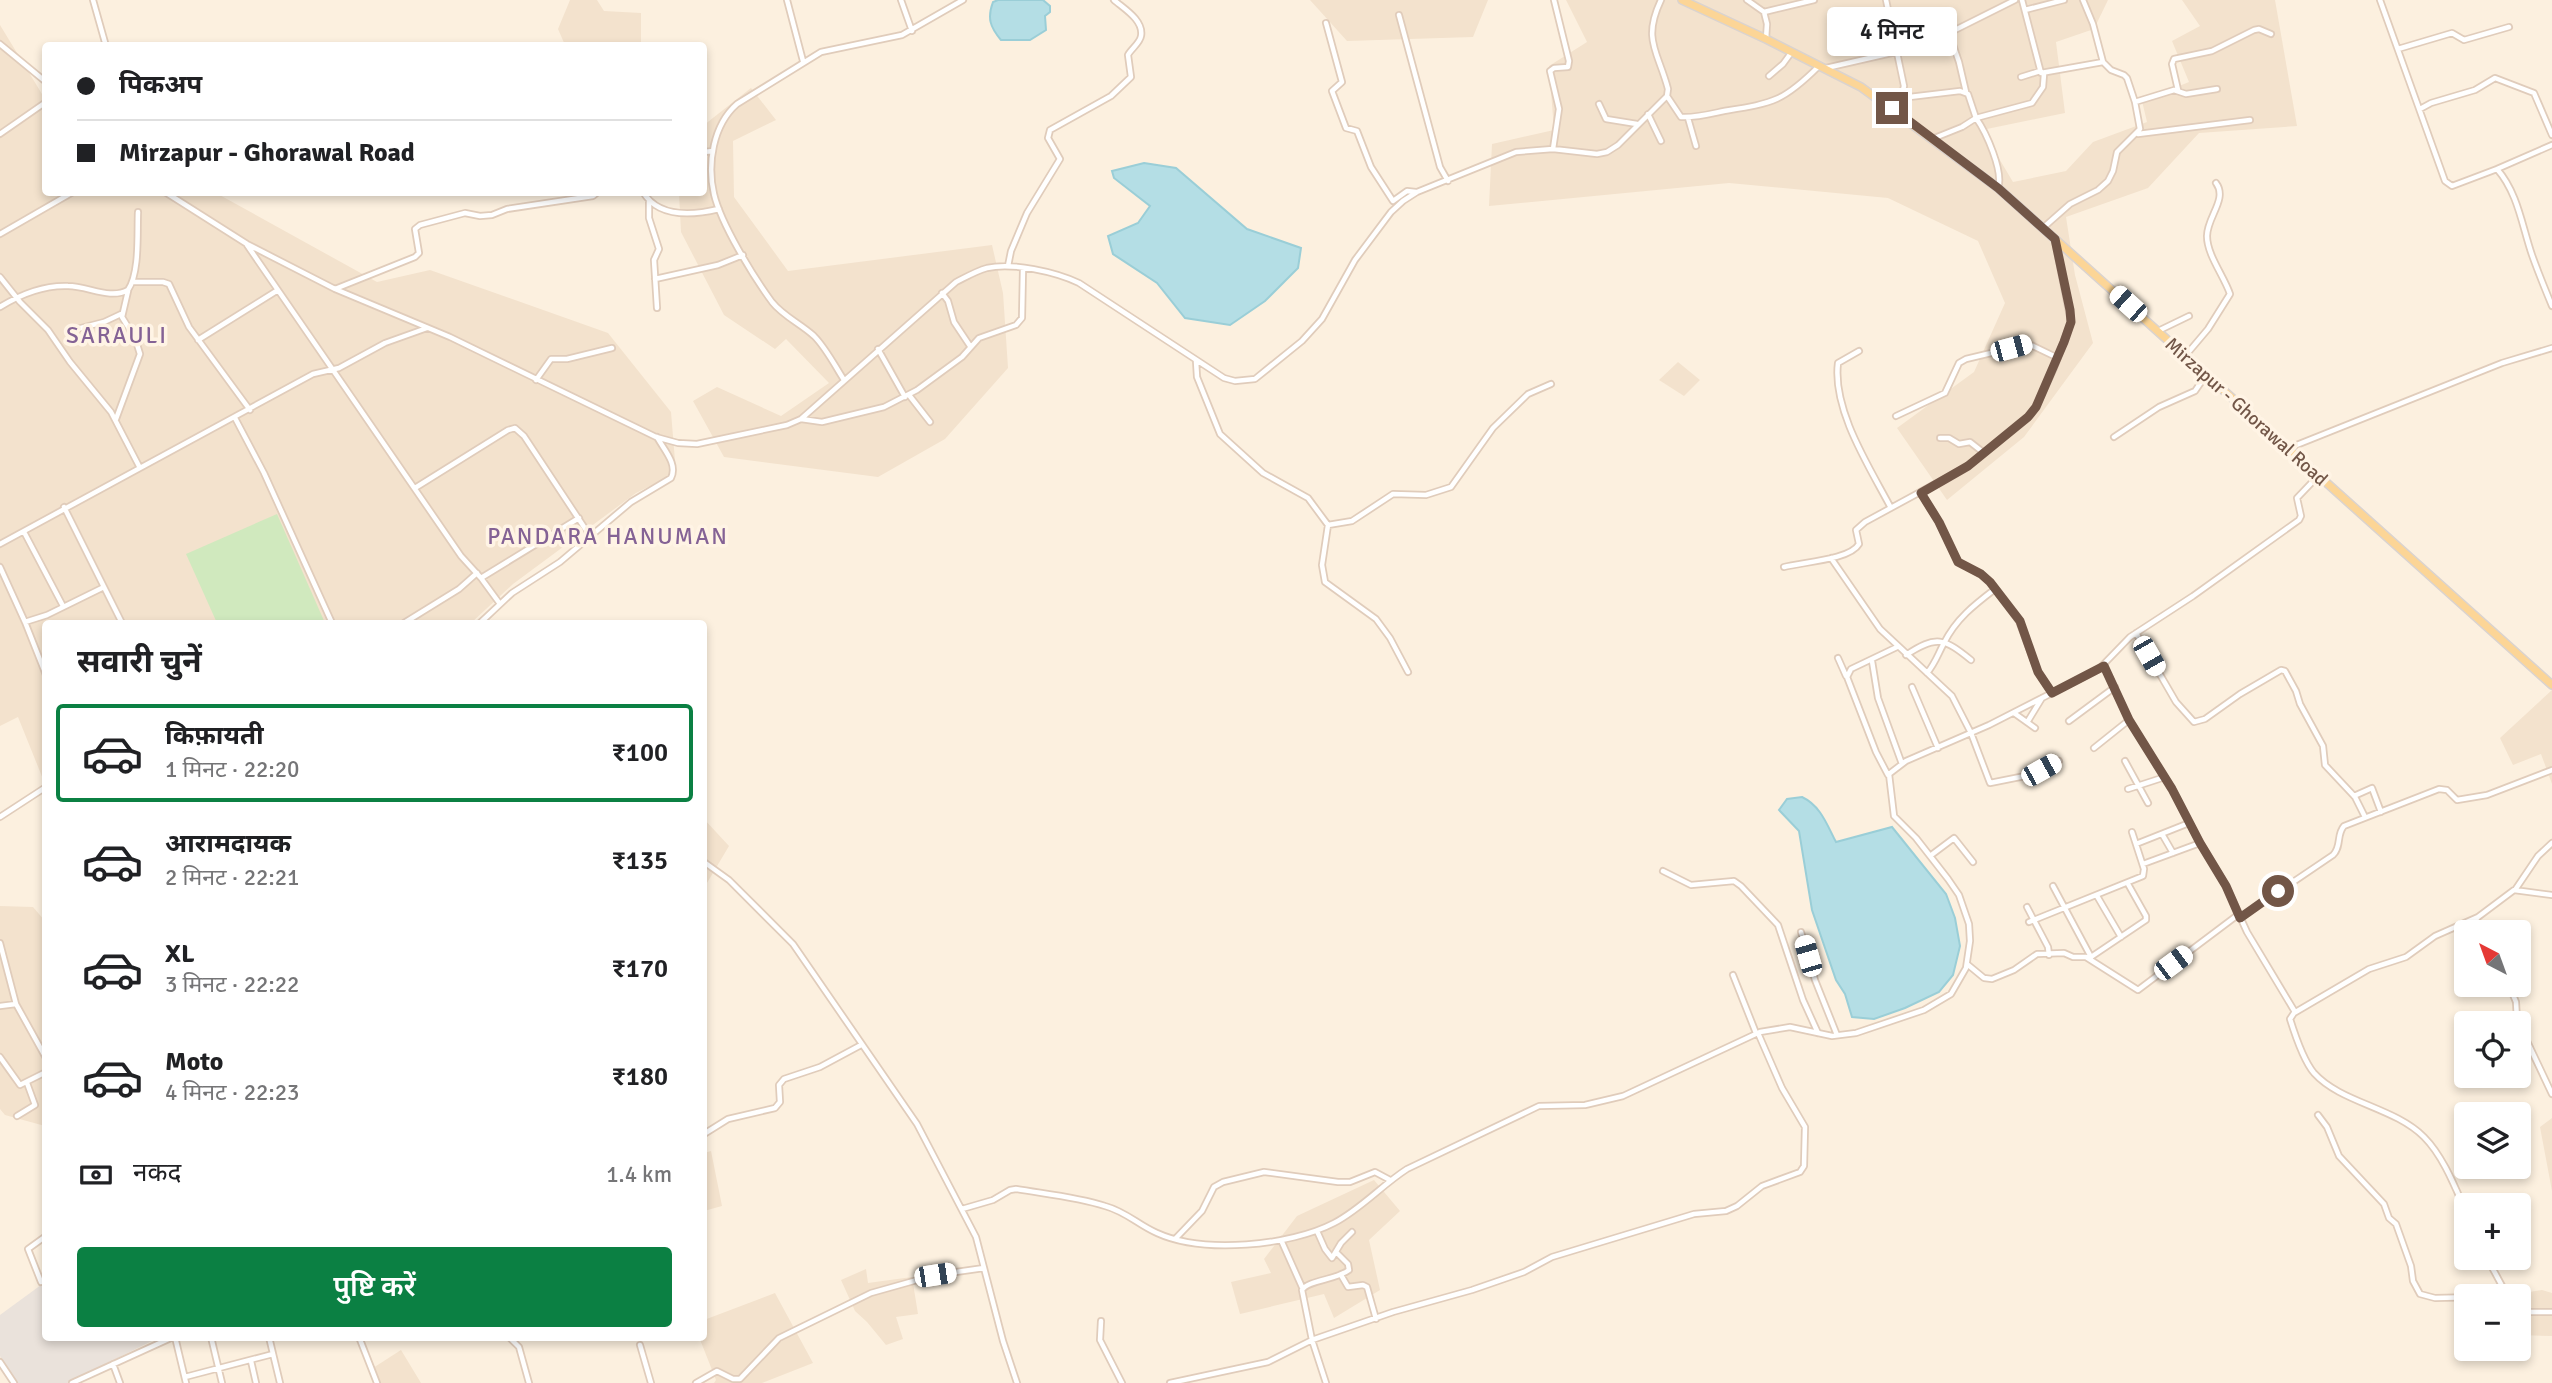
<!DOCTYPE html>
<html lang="hi">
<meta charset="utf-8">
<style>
:root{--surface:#fff;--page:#f2f2f2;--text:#202124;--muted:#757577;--line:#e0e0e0;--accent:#0b8043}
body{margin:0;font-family:Signika,"Noto Sans Devanagari",sans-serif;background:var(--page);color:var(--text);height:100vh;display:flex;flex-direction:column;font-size:26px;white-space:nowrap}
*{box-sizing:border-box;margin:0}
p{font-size:23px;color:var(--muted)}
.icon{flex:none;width:38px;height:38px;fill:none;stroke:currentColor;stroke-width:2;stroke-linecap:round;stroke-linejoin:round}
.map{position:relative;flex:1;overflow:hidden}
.details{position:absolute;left:42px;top:620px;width:665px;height:721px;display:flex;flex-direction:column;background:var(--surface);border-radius:7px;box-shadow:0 4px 10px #0003}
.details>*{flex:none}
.banner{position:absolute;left:42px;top:42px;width:665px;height:154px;border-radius:7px;box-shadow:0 4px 10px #0003;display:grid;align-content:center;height:154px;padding:0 35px;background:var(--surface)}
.needle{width:46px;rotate:319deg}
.fabs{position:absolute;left:2454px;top:920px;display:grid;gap:14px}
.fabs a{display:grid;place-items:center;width:77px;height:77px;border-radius:7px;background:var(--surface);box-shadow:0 4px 10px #0003;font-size:35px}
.end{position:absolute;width:32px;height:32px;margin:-16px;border:9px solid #725647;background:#fff;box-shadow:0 0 0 4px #fff}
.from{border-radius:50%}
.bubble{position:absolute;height:49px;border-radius:7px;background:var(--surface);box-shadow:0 4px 10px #0003;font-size:23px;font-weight:600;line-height:49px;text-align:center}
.car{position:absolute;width:21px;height:42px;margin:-21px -10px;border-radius:9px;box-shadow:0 0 5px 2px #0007;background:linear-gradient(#fff 24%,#345 0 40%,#fff 0 76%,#345 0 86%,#fff 0)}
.banner b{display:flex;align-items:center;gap:24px;height:66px;font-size:26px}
.banner b+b{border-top:2px solid var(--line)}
.banner i{width:18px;height:18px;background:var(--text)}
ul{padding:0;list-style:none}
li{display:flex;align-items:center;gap:21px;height:98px;margin:0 14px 10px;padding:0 21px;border:4px solid transparent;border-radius:7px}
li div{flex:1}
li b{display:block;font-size:26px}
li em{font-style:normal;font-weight:600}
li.current{border-color:var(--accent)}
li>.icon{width:63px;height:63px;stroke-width:1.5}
h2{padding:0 35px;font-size:32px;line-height:84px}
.pay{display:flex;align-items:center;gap:18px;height:77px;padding:0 35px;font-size:26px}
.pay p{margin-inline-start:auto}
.cta{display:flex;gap:14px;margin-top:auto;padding:14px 35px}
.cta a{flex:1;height:80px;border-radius:7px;background:var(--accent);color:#fff;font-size:28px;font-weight:600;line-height:80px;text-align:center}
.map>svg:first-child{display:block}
.residential{fill:#f3e2cd}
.industrial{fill:#eae2db}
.green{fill:#d0e9be}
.water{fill:#b4dee5;stroke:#9aced7;stroke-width:2}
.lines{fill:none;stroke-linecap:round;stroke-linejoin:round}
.minor-casing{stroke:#e0ccbb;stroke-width:8}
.primary-casing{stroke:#dad3cf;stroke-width:10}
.minor{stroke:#fff;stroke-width:4.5}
.primary{stroke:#fcd596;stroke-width:7}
.route{stroke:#725647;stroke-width:9}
.labels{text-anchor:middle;stroke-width:7;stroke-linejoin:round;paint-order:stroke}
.street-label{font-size:19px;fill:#725647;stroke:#fff4e5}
.quarter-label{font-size:23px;letter-spacing:2px;fill:#846295;stroke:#fff4e5}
</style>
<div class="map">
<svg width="2552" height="1383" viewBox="0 0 2552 1383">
<rect width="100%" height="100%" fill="#fcf0df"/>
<path class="residential" d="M570,0H597L604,11L641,13V45H565L558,29Z
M1310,0H1488L1473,37L1347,41Z
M1566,0H2108L2094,29L2056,42L2065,113L1982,130L2013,182L2066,171L2093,142L2147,122L2142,101L2189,82L2172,41L2200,26L2182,0H2275L2297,126L2199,133L2148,188L2066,217L2075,275L2093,343L2024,437L1947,500L1897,428L1974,372L2005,303L1978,241L1888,198L1729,183L1489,206L1492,144L1554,130L1549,66L1587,42Z
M0,25L45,99L46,192L216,193L377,282L430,270L608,333L671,412L676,473L636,493L513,584L471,623H46L45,784L18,717L0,726Z
M751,88L776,120L733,141L734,197L788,271L992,245L1003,293L1008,368L945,439L878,477L724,457L693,401L717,387L781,416L829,383L786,339L775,349L724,315L681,232L679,193L704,192V125Z
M1678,362L1700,380L1684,396L1659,380Z
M2552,690V784L2541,754L2513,765L2500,738Z
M704,819L729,846L704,888Z
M0,906L33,907L45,921V1126L5,1115L0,1109Z
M2552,1118V1191L2540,1127Z
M711,1151L722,1206L704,1211V1153Z
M1374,1180L1400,1211L1369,1240L1380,1290L1334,1318L1324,1294L1240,1314L1231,1282L1271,1273L1264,1259L1297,1216Z
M866,1269L868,1283L912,1277L918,1314L896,1317L903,1339L886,1345L867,1322L855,1311L841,1280Z
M2542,1290L2552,1293V1336L2518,1335V1297H2496Z
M775,1293L813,1363L762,1383H714L716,1380L699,1337H704V1320Z
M401,1350L421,1383H377L373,1368Z"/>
<path class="industrial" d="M41,1285L45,1289L46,1337H160L67,1383H15L0,1356V1315Z"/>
<path class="green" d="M277,514L325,623H217L186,554Z"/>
<path class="water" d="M998,0H1043L1050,6V12L1045,16L1046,30L1030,40H1001C990,27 987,18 993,2Z
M1144,163L1176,168L1247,229L1301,248L1298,268L1265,301L1230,325L1185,318L1157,283L1113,254L1108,236L1138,223L1150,206L1114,178L1112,171Z
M1802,797C1821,806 1827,825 1836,842L1892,827L1946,894L1955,918L1960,946L1953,975L1939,992L1905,1008L1874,1019L1852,1017L1845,994L1836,980L1812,910L1799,831L1779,810L1787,799Z"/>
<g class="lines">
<defs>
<path id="minor" d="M93,0L106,46
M787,0L803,61
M901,0L912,31
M1747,0L1764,12L1767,24L1766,39
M1886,0L1904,86L1901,98L1892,108
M2022,0L2041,73L2103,62
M2380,0L2445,181L2452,186L2497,169C2518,193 2522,226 2532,255C2538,272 2545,289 2552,306
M2025,10L2064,0
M1764,12L1814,0
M1399,15L1440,167L1448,181
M1326,23L1342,82L1332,91L1346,128L1357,131L1371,167L1393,201L1407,191L1416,192
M1949,33L1959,62L1966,92
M0,44L46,82
M2398,49L2452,33L2464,40L2509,27
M1826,68L1896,52L1949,33L2015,0
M1769,76L1783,64L1791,53
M2021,77L2040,71
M2178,90L2172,64L2174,59L2212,51L2254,30L2259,29L2271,34
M1667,96L1681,117C1695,118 1710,114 1724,111C1773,103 1783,102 1819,66
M1901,98L1960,91L1968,94L1976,118L1962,127L1932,139
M2135,102L2174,90L2186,94L2217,89
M1599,104L1606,119L1637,124
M2420,109L2431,103L2475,90L2495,78L2534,93L2552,135
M1648,114L1661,141
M1688,118L1696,146
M0,134L46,102
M2138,134L2250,120
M1553,149L1559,109L1550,71L1554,68L1568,67L1569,61L1554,0
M704,152L713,151
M2497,169L2552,145
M1998,188C2004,172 1986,132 1976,118L2032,103L2043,87L2044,74
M165,192L247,244L335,289L450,337L656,437L678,443L697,444L787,425L801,419L956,282C966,277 976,271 987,268C1012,262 1056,272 1079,283L1224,378L1235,381L1255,379L1302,341L1322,319L1355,260L1391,212L1403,201L1417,192L1516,152L1553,149L1597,154L1607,152L1618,145L1667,96L1668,89C1658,51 1642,40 1661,0
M643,192C659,219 694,215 719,209
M649,200V218L659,249L654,260L657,308
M2044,227L2070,204L2098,190L2108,181L2113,171L2117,152L2140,129L2135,102L2127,78L2124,75L2111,70L2103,62L2093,24L2083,0
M0,234L73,192
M247,245L461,556L481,578L579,518
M1008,266L1011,251L1027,213L1060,159L1048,138L1050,130L1111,96L1131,77L1128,55C1131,49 1140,43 1141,36C1144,20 1123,8 1114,0
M0,277L20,302L48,330L70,362L111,412L140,468
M655,279L718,265L743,255
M132,282H163L169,284L189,327L250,410
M335,289L415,257L419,253L415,229L420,225L465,213L480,216L492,215L507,209L593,196L598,192
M942,293L948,301L954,322L970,346
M0,307C21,294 43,285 68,286C88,286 110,300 128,290C140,272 137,233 138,212
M73,330L104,322L121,314
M2158,331L2189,316
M198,340L278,290
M878,349L905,397
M1859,351L1838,363C1832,410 1870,468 1891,508
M2186,355L2208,329L2230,294C2224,276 2207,255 2207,236C2207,217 2228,199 2216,183
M1196,361L1197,377L1220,434L1263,473L1308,498L1328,525L1322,565L1325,582L1376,619L1390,638L1408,672
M536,380L551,359H567L612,348
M844,380C835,366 826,348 814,336C801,324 783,316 772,302C753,276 721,224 714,194C707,164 713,125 737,104L821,52L902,35L963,0
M909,395L930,422
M1896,416L1945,393L1959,363L1966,359L2029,344L2058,358
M235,418L264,473L332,623
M116,419L140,354L135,338L122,317L128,291
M801,419L822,422L884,407L917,390L962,357L979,338L1016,325L1022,318L1023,269
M2114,437L2159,407L2195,391L2206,375
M1940,438H1949L1959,444L1970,442L1984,453
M2289,448L2502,363L2552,348
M415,488L508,430L515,428L524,436L590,536
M1921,493L1939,522L1958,562L1981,574L1990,582L2019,621L2038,672L2052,693
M64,507L122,623
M1328,525L1352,521L1393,494L1426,495L1451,487L1493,428L1528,394L1551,384
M24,532L63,606
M0,544L313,374L339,368L385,343L427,328
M1831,558L1880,629L1952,696L1971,733L1990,783L2025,776L2059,761
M0,567L25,622L46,675
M1784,567C1802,562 1850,560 1859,544L1856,530L1865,522L1968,466L2028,417L2036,407L2054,368L2071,322L2055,241
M481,578L500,604
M25,622L47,615L104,587
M404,623L459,589L477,573
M480,623L512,593L560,562L631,502L671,478C678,464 664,450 657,437
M2136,633L2176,702L2194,722L2205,719L2240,694L2281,670L2285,671L2296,691L2300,704L2323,746L2325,765L2355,797L2365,817
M1906,655C1936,635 1944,638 1971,660
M1838,658L1846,676
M1872,661L1878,698L1902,764
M2104,666L2129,720L2172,789L2198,839L2226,886L2247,932L2295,1012
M1927,673C1935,664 1938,654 1944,643C1956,619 1974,605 1995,589
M1912,687L1938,748
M2014,713L2035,728
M2028,721L2042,698
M2069,721L2115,687
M2094,748L2129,720
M2125,761L2148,803
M1888,775L1876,752L1847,677L1851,669L1897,647
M2128,789L2165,777
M2354,796L2372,788L2381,812
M0,817L46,787
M2162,834L2173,853
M2136,844L2189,823
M1930,856L1954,838L1973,862
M704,862L729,880L793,944L917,1124L976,1237L1003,1341L1017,1383
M2143,864L2200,843
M1663,871L1691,885L1734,881L1741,886L1778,925L1803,1000L1818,1033
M2053,886L2091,957
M2515,890L2538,856L2552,843
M2097,896L2121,937
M2027,907L2048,947L2049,955
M2240,918L2333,855C2342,846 2336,835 2344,826L2439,789L2447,790L2457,800L2487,795L2552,770
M2476,919L2483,933
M2029,922L2143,876L2144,869L2132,832
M1801,932L1815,980L1837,1035
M0,943L16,1004L46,1058
M2091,957L2146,920V916L2128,884
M1967,964L1984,978L1992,979L2014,970L2037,954L2064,953L2073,957H2086L2138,990L2239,914
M1733,975L1756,1033
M2509,985L2516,1002L2517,1020L2552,1094
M0,1006L16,1004
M0,1057L20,1085L46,1072
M2318,1115L2327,1127L2339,1156L2384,1204L2389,1218L2396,1224L2411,1266L2413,1281L2420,1294L2435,1298L2478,1297
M17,1116L35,1105L27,1083
M704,1134L728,1119L775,1108L780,1102L779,1085L784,1079L820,1067L861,1045
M962,1209L993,1200L1010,1190L1016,1189C1045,1194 1077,1197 1105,1206C1127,1212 1138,1225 1157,1233C1203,1254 1290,1246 1334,1223C1361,1209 1382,1185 1407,1169L1539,1106L1585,1105L1623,1096L1760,1032L1790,1027L1832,1036L1856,1033L1924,1010L1951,994L1966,968L1970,941L1969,924L1959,895L1948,879L1916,838L1894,816L1889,774L1906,761L1989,725L2099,669L2130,637L2193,596L2299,520L2301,516L2297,498L2318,476
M2466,1212C2455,1187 2443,1156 2424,1137C2394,1107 2341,1103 2314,1073C2303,1060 2295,1035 2290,1019L2294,1013L2369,969L2406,957L2435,936L2478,917L2514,890L2552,895
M1317,1231L1325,1249L1332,1258L1341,1243L1352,1232
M1176,1238L1202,1211L1214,1187L1223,1182L1264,1172L1338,1182H1350L1375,1172L1390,1180
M1281,1240L1302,1287
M2487,1258L2508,1297
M1341,1275L1348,1287L1363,1285L1367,1287L1376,1319
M41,1282L28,1249L46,1236
M2518,1308L2528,1312H2552
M1101,1321L1100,1340L1122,1383
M175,1337L186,1383
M211,1337L222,1383
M269,1337L280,1383
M359,1337L377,1383
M509,1337L519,1347L529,1383
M640,1345L651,1383
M251,1361L256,1383
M0,1362L14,1383
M113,1364L120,1383
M185,1377L273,1354
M72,1383L173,1337
M696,1383L717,1371L733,1379H740L779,1338L871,1293L935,1275L984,1268
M1170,1383L1268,1362L1312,1340L1393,1312L1472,1290L1524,1272L1552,1257L1694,1214L1726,1211L1737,1206L1762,1186L1800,1172L1804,1166L1805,1127L1782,1088L1758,1033
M1326,1383L1312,1340L1302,1290C1308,1280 1336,1280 1349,1270L1348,1264L1337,1253"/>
<path id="primary" d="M1682,0L1766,39L1861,87L1998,188L2552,685"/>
</defs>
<use href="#minor" class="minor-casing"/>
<use href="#primary" class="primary-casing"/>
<use href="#minor" class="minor"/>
<use href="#primary" class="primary"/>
</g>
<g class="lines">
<path class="route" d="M1892,108L1998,188L2055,239L2070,310L2071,322L2064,342L2036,407L2028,417L1968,466L1921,493L1939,522L1958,562L1981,574L1990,582L2020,621L2038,672L2052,693L2104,666L2129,720L2172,789L2200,843L2226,886L2240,918L2278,891"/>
</g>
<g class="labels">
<g class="street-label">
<text transform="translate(2247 411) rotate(42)" y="7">Mirzapur - Ghorawal Road</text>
</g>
<g class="quarter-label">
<text x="117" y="343">SARAULI</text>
<text x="608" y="544">PANDARA HANUMAN</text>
</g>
</g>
</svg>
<div class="fabs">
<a><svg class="needle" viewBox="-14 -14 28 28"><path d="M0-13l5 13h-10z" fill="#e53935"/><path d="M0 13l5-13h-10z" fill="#757577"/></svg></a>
<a><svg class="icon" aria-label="locate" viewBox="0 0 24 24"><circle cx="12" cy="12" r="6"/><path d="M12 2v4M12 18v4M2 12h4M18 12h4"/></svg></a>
<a><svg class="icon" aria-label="layers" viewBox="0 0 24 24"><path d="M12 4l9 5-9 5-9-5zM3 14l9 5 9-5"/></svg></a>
<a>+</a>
<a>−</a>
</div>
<i class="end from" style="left:2278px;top:891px"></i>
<i class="end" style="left:1892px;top:108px"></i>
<div class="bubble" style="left:1827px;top:7px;width:130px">4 मिनट</div>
<i class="car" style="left:2128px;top:304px;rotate:312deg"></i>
<i class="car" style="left:2011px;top:348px;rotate:75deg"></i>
<i class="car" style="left:2149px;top:656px;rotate:150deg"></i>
<i class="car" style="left:2041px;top:770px;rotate:61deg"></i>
<i class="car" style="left:1808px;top:956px;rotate:344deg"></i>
<i class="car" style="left:2173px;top:963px;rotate:53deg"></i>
<i class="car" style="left:935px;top:1275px;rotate:81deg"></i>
<div class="banner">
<b><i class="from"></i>पिकअप</b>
<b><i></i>Mirzapur - Ghorawal Road</b>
</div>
<section class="details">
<h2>सवारी चुनें</h2>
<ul>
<li class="current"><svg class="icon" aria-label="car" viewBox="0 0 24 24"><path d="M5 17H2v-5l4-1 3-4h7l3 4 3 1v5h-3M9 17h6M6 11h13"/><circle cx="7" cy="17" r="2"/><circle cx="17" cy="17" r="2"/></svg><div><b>किफ़ायती</b><p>1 मिनट · 22:20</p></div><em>₹100</em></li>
<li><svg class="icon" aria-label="car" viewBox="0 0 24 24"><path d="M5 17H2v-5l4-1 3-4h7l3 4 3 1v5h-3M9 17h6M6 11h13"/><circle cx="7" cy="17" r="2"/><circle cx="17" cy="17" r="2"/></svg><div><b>आरामदायक</b><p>2 मिनट · 22:21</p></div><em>₹135</em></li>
<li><svg class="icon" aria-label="car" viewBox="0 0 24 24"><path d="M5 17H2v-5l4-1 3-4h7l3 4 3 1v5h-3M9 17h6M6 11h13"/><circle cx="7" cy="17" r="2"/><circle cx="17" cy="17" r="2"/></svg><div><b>XL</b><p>3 मिनट · 22:22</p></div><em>₹170</em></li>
<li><svg class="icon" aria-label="car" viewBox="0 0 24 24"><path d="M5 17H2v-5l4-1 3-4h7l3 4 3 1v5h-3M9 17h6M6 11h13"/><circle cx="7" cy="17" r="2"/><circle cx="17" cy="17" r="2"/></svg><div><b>Moto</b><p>4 मिनट · 22:23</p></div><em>₹180</em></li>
</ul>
<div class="pay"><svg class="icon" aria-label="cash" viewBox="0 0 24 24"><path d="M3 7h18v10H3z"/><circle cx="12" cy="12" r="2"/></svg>नकद<p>1.4 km</p></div>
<div class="cta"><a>पुष्टि करें</a></div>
</section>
</div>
